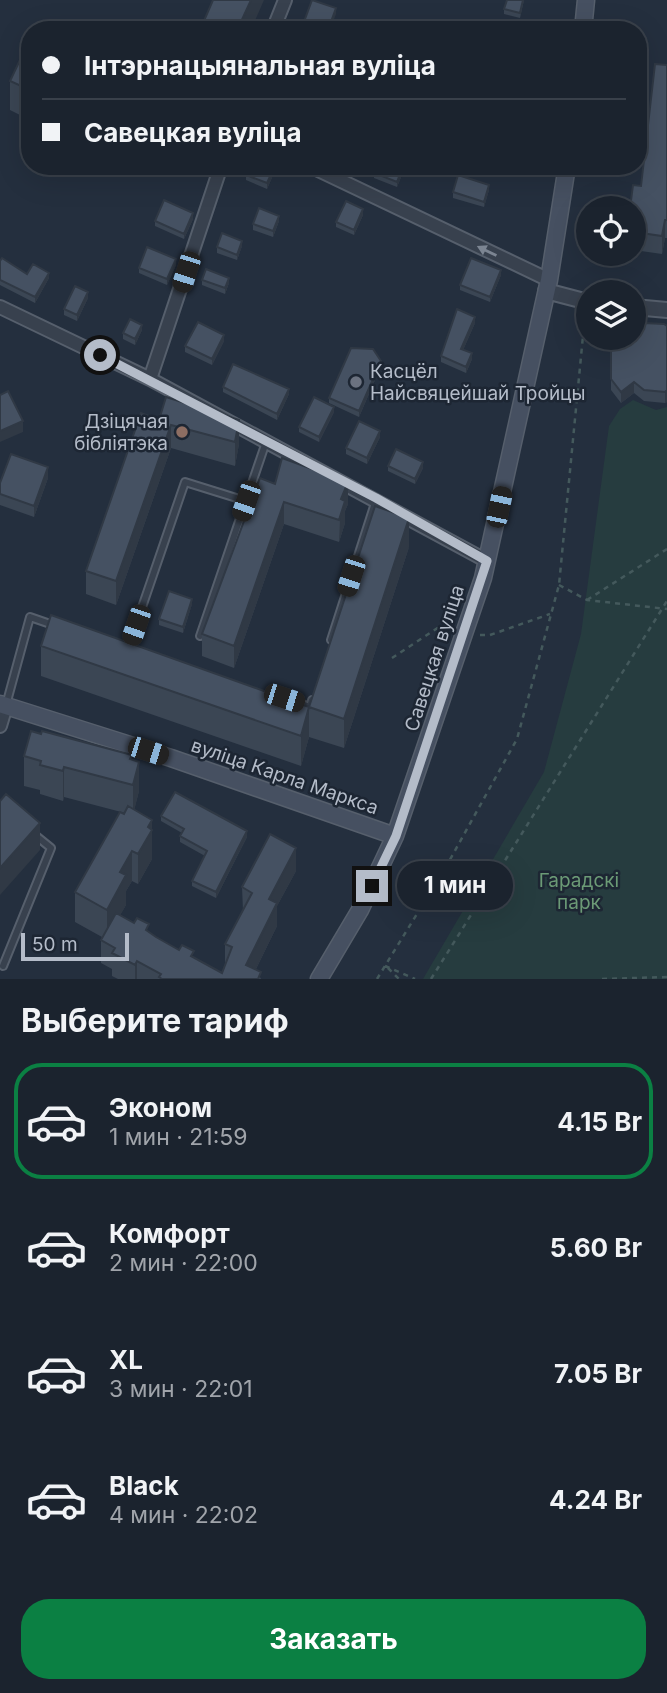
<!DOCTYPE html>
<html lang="ru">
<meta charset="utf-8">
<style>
:root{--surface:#1b232e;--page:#282f3a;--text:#f1f3f6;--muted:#a0a4aa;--line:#39404a;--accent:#0b8043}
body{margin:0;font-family:Inter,sans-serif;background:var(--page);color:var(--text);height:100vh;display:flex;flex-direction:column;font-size:26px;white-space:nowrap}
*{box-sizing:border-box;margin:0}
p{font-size:23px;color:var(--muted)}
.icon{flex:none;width:38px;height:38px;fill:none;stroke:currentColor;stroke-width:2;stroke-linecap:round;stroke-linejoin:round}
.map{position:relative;height:979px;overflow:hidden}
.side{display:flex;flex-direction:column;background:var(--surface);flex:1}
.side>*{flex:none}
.guide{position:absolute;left:21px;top:21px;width:626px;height:154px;border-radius:28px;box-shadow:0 7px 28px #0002,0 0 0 2px var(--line);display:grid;align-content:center;height:154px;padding:0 21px;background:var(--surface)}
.tools{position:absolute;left:576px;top:196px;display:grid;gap:14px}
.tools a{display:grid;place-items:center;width:70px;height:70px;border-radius:50%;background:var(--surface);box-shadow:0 7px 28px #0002,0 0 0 2px var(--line);font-size:35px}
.scale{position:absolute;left:21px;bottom:18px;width:108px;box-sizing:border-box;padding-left:7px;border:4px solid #b4bcc9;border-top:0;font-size:19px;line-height:24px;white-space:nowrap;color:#b4bcc9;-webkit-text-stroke:5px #1d2633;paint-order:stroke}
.end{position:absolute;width:32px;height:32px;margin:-16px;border:9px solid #b4bcc9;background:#111;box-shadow:0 0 0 4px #111}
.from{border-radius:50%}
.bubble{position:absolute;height:49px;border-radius:24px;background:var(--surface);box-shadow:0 7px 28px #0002,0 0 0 2px var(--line);font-size:23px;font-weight:700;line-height:49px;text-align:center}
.car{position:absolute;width:21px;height:42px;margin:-21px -10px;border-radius:9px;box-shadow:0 0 5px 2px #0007;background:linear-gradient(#222 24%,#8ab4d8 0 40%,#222 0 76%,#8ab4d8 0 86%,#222 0)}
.guide b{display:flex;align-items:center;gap:24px;height:66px;font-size:26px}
.guide b+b{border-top:2px solid var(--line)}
.guide i{width:18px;height:18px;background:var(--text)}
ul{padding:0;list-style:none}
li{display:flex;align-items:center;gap:21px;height:116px;margin:0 14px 10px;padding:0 7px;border:4px solid transparent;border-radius:28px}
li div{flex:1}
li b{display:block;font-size:26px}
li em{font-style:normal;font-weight:700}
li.active{border-color:var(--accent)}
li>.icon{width:63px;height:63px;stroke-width:1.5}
h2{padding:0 21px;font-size:32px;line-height:84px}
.primary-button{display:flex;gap:14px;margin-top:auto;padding:14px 21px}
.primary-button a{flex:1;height:80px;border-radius:28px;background:var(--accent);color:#fff;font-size:28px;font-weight:700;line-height:80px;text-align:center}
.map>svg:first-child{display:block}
.green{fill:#263c3f}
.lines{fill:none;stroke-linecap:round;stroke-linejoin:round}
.service-casing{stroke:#565f6c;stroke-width:10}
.minor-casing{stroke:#565f6c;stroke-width:16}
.tertiary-casing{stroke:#565f6c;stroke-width:18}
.secondary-casing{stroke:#565f6c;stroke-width:19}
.path{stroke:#44595c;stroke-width:2.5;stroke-dasharray:5 5;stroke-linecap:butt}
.service{stroke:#38414e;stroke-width:6}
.minor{stroke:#38414e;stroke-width:12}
.tertiary{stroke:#38414e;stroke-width:14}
.secondary{stroke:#465061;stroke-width:16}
.wall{fill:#3b4654}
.shaded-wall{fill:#303945}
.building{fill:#455162;stroke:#303945;stroke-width:2}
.oneway{fill:#7c8592}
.route{stroke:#b4bcc9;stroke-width:9}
.worship-dot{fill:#6b7280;stroke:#1d2633;stroke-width:2.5}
.education-dot{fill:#8d6e63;stroke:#1d2633;stroke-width:2.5}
.labels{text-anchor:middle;stroke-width:5;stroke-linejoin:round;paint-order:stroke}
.poi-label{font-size:19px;fill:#b4bcc9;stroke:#1d2633;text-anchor:start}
.street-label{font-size:19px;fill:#b4bcc9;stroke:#1d2633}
.park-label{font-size:19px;fill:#6b9a76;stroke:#1d2633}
</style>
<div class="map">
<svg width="667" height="979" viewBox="0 0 667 979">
<rect width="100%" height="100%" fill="#242f3e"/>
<path class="green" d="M633,400L656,410L667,407V979H423L544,772L581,634L609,426L620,409Z"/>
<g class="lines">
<defs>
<path id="service" d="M200,636L266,442
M331,640L376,500
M128,648L185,482L246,501
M287,699L310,707L312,700
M6,705L30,617L56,626
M3,966L51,848L35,835"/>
<path id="minor" d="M273,30L285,0
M310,166L549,280
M0,307L150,379L487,561
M150,379L221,166
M0,726L6,706"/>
<path id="tertiary" d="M546,291L588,302
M634,307L667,310"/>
<path id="secondary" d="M583,30L586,0
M0,704L171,758L395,836
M319,979L360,910L395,836L483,578L549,280L567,166"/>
</defs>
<use href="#service" class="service-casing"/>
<use href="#minor" class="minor-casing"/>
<use href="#tertiary" class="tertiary-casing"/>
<use href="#secondary" class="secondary-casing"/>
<path class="path" d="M559,585L587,600L667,609
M587,600L667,549
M480,635H490L550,614
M392,658L439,627L449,629
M385,966L415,979
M388,968L399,979
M377,979L447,865L517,739L559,585L585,315
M431,979L667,601
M602,979L667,977"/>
<use href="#service" class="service"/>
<use href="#minor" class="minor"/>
<use href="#tertiary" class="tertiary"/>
<use href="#secondary" class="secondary"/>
</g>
<path class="wall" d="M524,0L520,18L504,14V9Z
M30,39V120L10,110V81Z
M667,65V238H665L662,254L634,250V208L641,186Z
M136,166H152L149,172Z
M181,166H193L191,171Z
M404,166V170L397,187L374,178V173Z
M274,173L267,189L246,180V175Z
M489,190L484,207L453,198V192Z
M363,215L354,235L336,227V222Z
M193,219L184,239L155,226V221Z
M279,221L273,237L253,230V224Z
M242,246L237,260L217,253V247Z
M0,261L27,274L49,278L35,303L0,285Z
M176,265L167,285L139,273V268Z
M501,275L490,302L460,290V285Z
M202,280L229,283L225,294L202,285Z
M88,298L77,321L64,315V309Z
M475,323L463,350L472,359L466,373L441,362V356Z
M667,326V402L665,403L644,401L634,393L621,403L611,390V351Z
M142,330L135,345L123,339V333Z
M224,341L212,365L185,352V346Z
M381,366L359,417L329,403V398Z
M223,387L289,394L277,420L223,392Z
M166,397L239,444L235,466L171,448L116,605L86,594V571L159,420Z
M334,412L319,442L299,432V427Z
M380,437L367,464L346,454V448Z
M388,466L423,468L415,484L388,471Z
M48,478L34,517L0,505V483Z
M275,484L348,504L345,511V523L339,542L284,524L234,668L202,656V634Z
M409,547L344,748L309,737L301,766L41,676V646L309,707Z
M192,604L183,633L159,625V619Z
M24,756L132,760L139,791L134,810L152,820V859L138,884L132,881L126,891V905L120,915L156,937L222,973L225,964V944L243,911L242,887L296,871L277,906V926L256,969L261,979H118L112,976V969L101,963V940L102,937L75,922V892L125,813L64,797L63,801L40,794V790L24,786Z
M161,816L247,837L216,898L192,886V881L205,856L180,842V836L182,833L161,821Z"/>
<path class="shaded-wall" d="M251,0H264L251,30H239V26Z
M336,8V14L330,30H328Z
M403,166L404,170L397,187V182Z
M274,168V173L267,189V183Z
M489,185V190L484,207V202Z
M363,209V215L354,235V230Z
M193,213V219L184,239V234Z
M279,216V221L273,237V231Z
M665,220V238L662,254V236Z
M242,241V246L237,260V255Z
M176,259V265L167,285V279Z
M501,270V275L490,302V297Z
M49,273V278L35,303V297Z
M229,278V283L225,294V288Z
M88,292V298L77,321V315Z
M475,317V323L461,355V349Z
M142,325V330L135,345V339Z
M224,335V341L212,365V359Z
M472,353V359L466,373V367Z
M381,361V366L359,417V411Z
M634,382V393L621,403V392Z
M289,389V394L277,420V414Z
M667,390V402L665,403V392Z
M334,407V412L319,442V437Z
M239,420V444L235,466V442Z
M23,421V432L0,442V431Z
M171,425V448L116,605V581Z
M380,431V437L367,464V458Z
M423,462V468L415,484V479Z
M48,467V478L34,517V506Z
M348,482V504L345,511V523L339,542L341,499Z
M284,502V524L234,668V646Z
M409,518V547L344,748V719Z
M192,599V604L183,633V627Z
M309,707V737L301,766V736Z
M139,762V791L133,815V785Z
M64,767V797L63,801V771Z
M152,820V859L138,884V854L148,827Z
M40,823V850L0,895V868Z
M247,831V837L216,898V892Z
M296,848V871L277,906V926L251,979L246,965L269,899Z
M132,851V881L126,891V905L107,939V910L120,872Z
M137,961V979H135V965Z"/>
<path class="building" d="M213,0H251L239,26L243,28L242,30H200Z
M312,0L336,8L328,30L322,28L321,30H301Z
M507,0H523L520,13L504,9Z
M30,39V90L10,81Z
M655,64L667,65V220H665L662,236L634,232V208H630L633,185L641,186Z
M250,166H270L274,168L267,183L246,175Z
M376,166H403L397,182L374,173Z
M458,175L489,185L484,202L453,192Z
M164,200L193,213L184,234L155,221Z
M346,201L363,209L354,230L336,222Z
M259,208L279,216L273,231L253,224Z
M222,233L242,241L237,255L217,247Z
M147,247L176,259L167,279L139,268Z
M2,258L27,274L33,264L49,273L35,297L0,280V261Z
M471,258L501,270L490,297L460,285Z
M206,269L229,278L225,288L202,280Z
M75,286L88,292L77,315L64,309Z
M457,309L475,317L461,349L472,353L466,367L441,356Z
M130,319L142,325L135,339L123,333Z
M198,322L224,335L212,359L185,346Z
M644,323L664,324L667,326V390L665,392L644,390L634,382L621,392L611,379V351L620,338H634V329Z
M351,348L373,349L381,361L359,411L329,398Z
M233,364L289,389L277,414L223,387Z
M8,391L23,421L0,431V395Z
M166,397L239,420L235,442L171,425L116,581L86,571L141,413L159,420Z
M314,397L334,407L319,437L299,427Z
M359,421L380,431L367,458L346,448Z
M396,449L423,462L415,479L388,466Z
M11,454L48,467L34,506L0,494V483Z
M282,458L348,482L341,499L345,501L339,520L284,502L234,646L202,634L260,478L275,484Z
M375,506L409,518L344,719L309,707Z
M169,591L192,599L183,627L159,619Z
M51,615L309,707L301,736L41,646Z
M31,731L41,734L42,731L132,755L130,759L139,762L133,785L64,767L63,771L40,765L41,761L24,756Z
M175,792L247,831L216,892L192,881L207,851L180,836L184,829L161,816Z
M6,794L40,823L0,868V801Z
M128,806L152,820L148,827L152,830L138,854L132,851L120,872L126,875L107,910L75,892L120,812L124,814Z
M270,834L296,848L269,899L277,903L246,965L261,972L258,979H162L159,977L161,974L137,961L135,965L112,953L115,948L101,940L116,913L134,923L137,918L149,924L146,930L156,937L179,950L182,945L194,951L191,956L222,973L232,947L225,944L252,893L242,887Z"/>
<defs><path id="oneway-solid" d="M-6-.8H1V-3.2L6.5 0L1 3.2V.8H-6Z" transform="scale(1.75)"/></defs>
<use class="oneway" href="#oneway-solid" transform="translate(487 251) rotate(-154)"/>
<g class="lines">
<path class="route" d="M100,355L376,498L487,561L396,836L372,886"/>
</g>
<circle class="worship-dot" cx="356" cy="382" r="7"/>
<circle class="education-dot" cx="182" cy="432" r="7"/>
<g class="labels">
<g class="poi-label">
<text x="370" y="378">Касцёл<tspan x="370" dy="22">Найсвяцейшай Тройцы</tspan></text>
<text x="168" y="428" text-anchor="end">Дзіцячая<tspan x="168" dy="22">бібліятэка</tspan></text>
</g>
<g class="street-label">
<text transform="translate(434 658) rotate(-72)" y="7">Савецкая вуліца</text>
<text transform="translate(285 776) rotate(19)" y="7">вуліца Карла Маркса</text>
</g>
<g class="park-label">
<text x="579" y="887">Гарадскі<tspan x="579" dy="22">парк</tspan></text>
</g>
</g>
</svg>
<div class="tools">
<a><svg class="icon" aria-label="locate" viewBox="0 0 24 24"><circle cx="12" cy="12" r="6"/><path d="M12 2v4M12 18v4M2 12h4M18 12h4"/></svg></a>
<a><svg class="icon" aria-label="layers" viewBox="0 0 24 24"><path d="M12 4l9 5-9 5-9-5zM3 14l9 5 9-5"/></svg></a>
</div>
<div class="scale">50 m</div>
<i class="end from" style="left:100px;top:355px"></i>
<i class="end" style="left:372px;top:886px"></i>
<div class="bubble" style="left:397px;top:861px;width:116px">1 мин</div>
<i class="car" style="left:186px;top:272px;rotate:198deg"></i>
<i class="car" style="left:246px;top:501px;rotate:199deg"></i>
<i class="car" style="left:499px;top:507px;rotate:12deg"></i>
<i class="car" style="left:351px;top:576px;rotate:198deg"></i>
<i class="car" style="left:136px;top:625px;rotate:199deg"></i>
<i class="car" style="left:284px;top:698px;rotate:108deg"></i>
<i class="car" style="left:148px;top:751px;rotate:108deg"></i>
<div class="guide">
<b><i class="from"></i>Інтэрнацыянальная вуліца</b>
<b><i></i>Савецкая вуліца</b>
</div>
</div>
<section class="side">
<h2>Выберите тариф</h2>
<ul>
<li class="active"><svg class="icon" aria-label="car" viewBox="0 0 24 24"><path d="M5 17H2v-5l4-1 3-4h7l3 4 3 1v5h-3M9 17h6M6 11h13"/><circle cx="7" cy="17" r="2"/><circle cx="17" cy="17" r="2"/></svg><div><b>Эконом</b><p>1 мин · 21:59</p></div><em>4.15 Br</em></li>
<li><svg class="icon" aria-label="car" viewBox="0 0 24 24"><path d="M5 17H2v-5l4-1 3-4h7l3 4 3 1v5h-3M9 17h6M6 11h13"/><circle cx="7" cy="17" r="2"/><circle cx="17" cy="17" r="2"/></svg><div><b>Комфорт</b><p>2 мин · 22:00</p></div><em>5.60 Br</em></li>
<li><svg class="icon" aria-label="car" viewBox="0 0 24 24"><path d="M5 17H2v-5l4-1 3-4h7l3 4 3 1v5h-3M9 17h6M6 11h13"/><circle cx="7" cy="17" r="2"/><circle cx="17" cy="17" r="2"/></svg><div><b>XL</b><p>3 мин · 22:01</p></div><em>7.05 Br</em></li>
<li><svg class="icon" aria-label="car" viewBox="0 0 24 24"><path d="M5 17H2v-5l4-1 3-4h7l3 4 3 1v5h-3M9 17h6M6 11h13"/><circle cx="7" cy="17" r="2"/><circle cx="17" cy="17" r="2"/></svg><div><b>Black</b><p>4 мин · 22:02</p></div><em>4.24 Br</em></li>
</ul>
<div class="primary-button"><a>Заказать</a></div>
</section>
